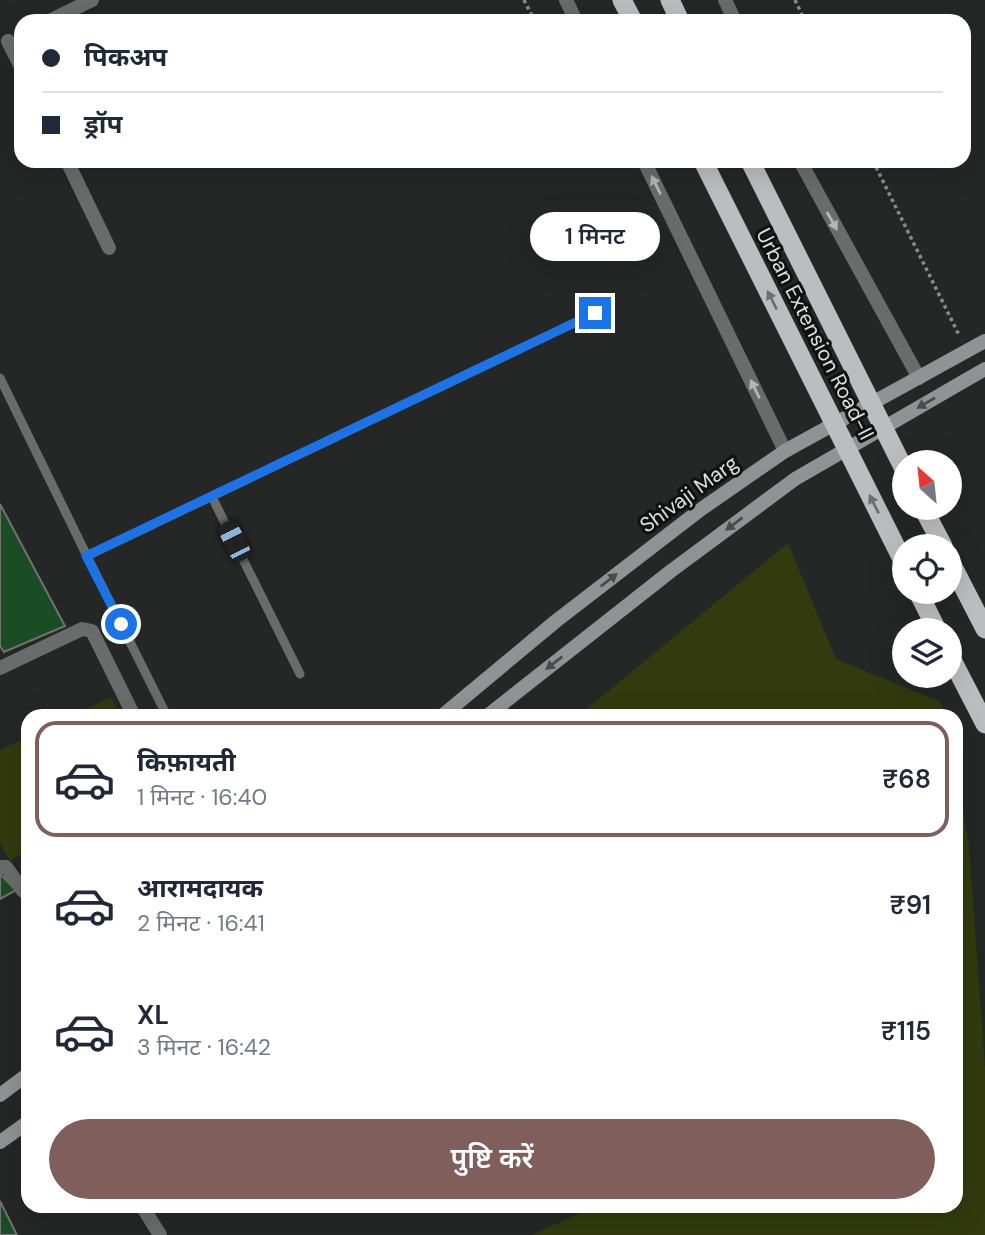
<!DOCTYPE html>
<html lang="hi">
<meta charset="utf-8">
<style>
:root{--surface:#fff;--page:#f6f6f7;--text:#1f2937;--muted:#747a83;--line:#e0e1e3;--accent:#7f5e5b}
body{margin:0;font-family:"DM Sans","Noto Sans Devanagari",sans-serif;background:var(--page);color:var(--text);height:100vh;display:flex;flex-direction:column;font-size:26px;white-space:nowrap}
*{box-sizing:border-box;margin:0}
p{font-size:23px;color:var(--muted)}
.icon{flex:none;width:38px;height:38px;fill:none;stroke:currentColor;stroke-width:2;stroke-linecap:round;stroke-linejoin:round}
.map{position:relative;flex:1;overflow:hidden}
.sheet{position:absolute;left:21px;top:709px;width:942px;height:504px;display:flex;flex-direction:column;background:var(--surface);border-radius:21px;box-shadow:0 7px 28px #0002}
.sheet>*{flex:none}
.guide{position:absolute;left:14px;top:14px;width:957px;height:154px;border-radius:21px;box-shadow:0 7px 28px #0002;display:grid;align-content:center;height:154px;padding:0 28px;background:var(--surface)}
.needle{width:46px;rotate:333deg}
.tools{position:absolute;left:892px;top:450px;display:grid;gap:14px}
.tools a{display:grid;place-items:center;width:70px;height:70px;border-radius:50%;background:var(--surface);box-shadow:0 7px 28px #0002;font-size:35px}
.end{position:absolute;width:32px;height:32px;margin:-16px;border:9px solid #1a73e8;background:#fff;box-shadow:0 0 0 4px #fff}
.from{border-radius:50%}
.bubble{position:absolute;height:49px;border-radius:24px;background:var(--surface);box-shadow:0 7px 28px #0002;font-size:23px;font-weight:600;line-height:49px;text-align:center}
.car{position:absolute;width:21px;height:42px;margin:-21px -10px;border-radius:9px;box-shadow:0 0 5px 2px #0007;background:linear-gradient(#222 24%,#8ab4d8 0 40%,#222 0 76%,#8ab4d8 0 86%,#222 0)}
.guide b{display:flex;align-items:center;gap:24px;height:66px;font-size:26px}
.guide b+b{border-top:2px solid var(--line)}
.guide i{width:18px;height:18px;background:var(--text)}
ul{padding:12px 0 0;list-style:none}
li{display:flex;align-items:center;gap:21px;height:116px;margin:0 14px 10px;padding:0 14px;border:4px solid transparent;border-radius:21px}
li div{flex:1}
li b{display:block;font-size:26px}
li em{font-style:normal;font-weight:600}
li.current{border-color:var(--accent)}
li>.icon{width:63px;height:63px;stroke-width:1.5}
.primary-button{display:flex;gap:14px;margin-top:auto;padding:14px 28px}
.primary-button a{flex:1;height:80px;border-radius:42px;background:var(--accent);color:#fff;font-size:28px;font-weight:600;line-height:80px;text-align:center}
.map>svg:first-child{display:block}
.green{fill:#323a0e}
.building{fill:#1a4d24;stroke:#717371;stroke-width:2}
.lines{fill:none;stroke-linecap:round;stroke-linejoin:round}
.path{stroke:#8a8c8c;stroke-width:3.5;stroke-dasharray:3.5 3.5;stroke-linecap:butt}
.service{stroke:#6a6c6c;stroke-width:9}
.minor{stroke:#6a6c6c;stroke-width:14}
.tertiary{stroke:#6a6c6c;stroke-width:14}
.secondary{stroke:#909393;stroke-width:14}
.trunk{stroke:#babebf;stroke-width:19}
.oneway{fill:#b5b7b7}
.oneway2{fill:#6d7070}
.oneway3{fill:#494b4b}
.route{stroke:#1a73e8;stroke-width:9}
.labels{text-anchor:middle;stroke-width:6;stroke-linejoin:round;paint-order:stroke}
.street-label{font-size:21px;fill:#dee0e0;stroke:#0f1010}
</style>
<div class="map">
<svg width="985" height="1235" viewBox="0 0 985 1235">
<rect width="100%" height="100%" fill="#252726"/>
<path class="green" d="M788,543L836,659L941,702L944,716H578Z
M111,697L120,716H73Z
M28,737V849L10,861L0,843V750Z
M956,774L969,845L985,1068V1235H532L595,1206H956Z"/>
<path class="building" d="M0,504L65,626L4,652L0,646Z
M1,875L16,890L0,899V876Z
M0,1201L17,1235H0Z"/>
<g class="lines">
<path class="path" d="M524,0L533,18
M795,0L805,21
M873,161L959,335"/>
<path class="service" d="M0,378L87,556
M212,497L300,674
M167,716L87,556L595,313"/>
<path class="minor" d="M49,21L92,0
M8,41L21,67
M67,161L109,248
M0,668L82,629L92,631L134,716
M0,867H6L23,891L28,892
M142,1206L160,1235"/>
<path class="tertiary" d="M566,0L576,21
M725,0L735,21
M644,161L785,451
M800,161L919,378"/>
<path class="secondary" d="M442,716L556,621L700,510L785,451L985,341
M487,716L671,571L795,479L985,369
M0,1095L28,1074
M0,1142L28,1122"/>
<path class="trunk" d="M622,0L633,21
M670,0L680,21
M703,161L905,565
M750,161L905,471
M923,508L943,546
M950,561L985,629
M918,592L937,630
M950,656L985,724"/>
</g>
<defs><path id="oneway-solid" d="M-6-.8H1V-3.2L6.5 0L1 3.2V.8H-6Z" transform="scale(1.75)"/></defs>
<g class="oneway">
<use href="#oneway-solid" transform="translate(656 185) rotate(-116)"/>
<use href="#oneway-solid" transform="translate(832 221) rotate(61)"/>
<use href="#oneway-solid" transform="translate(755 389) rotate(-116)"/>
</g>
<g class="oneway2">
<use href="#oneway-solid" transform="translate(772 300) rotate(-117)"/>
<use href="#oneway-solid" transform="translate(874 504) rotate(-117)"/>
</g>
<g class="oneway3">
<use href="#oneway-solid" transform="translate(926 403) rotate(150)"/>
<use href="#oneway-solid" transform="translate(734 524) rotate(143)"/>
<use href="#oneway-solid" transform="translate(609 580) rotate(-38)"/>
<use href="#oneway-solid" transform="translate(554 663) rotate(142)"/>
</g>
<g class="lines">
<path class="route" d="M121,624L86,556L595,313"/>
</g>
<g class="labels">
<g class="street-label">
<text transform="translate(815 334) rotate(63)" y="7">Urban Extension Road-II</text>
<text transform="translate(689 494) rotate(-36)" y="7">Shivaji Marg</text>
</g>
</g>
</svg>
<div class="tools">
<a><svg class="needle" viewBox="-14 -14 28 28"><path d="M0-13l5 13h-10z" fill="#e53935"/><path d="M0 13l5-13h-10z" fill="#747a83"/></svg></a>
<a><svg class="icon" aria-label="locate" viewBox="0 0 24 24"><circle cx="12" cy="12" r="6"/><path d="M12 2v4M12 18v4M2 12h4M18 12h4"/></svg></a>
<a><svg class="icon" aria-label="layers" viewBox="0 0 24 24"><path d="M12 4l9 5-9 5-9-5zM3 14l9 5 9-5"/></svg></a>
</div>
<i class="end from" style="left:121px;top:624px"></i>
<i class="end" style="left:595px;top:313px"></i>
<div class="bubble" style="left:530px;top:212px;width:130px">1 मिनट</div>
<i class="car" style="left:234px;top:541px;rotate:333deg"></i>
<div class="guide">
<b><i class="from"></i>पिकअप</b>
<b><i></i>ड्रॉप</b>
</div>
<section class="sheet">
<ul>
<li class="current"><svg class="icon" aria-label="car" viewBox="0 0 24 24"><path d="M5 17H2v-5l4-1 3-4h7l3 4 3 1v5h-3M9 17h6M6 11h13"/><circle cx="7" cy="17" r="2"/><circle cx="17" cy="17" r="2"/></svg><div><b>किफ़ायती</b><p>1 मिनट · 16:40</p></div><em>₹68</em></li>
<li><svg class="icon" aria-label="car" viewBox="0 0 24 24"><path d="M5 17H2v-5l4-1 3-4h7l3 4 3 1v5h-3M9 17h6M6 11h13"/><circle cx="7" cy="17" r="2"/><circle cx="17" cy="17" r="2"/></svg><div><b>आरामदायक</b><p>2 मिनट · 16:41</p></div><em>₹91</em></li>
<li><svg class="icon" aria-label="car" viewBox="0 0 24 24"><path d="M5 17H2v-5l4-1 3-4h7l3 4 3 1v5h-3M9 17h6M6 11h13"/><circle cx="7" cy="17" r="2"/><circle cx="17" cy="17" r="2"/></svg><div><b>XL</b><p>3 मिनट · 16:42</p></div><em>₹115</em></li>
</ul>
<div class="primary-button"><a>पुष्टि करें</a></div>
</section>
</div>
